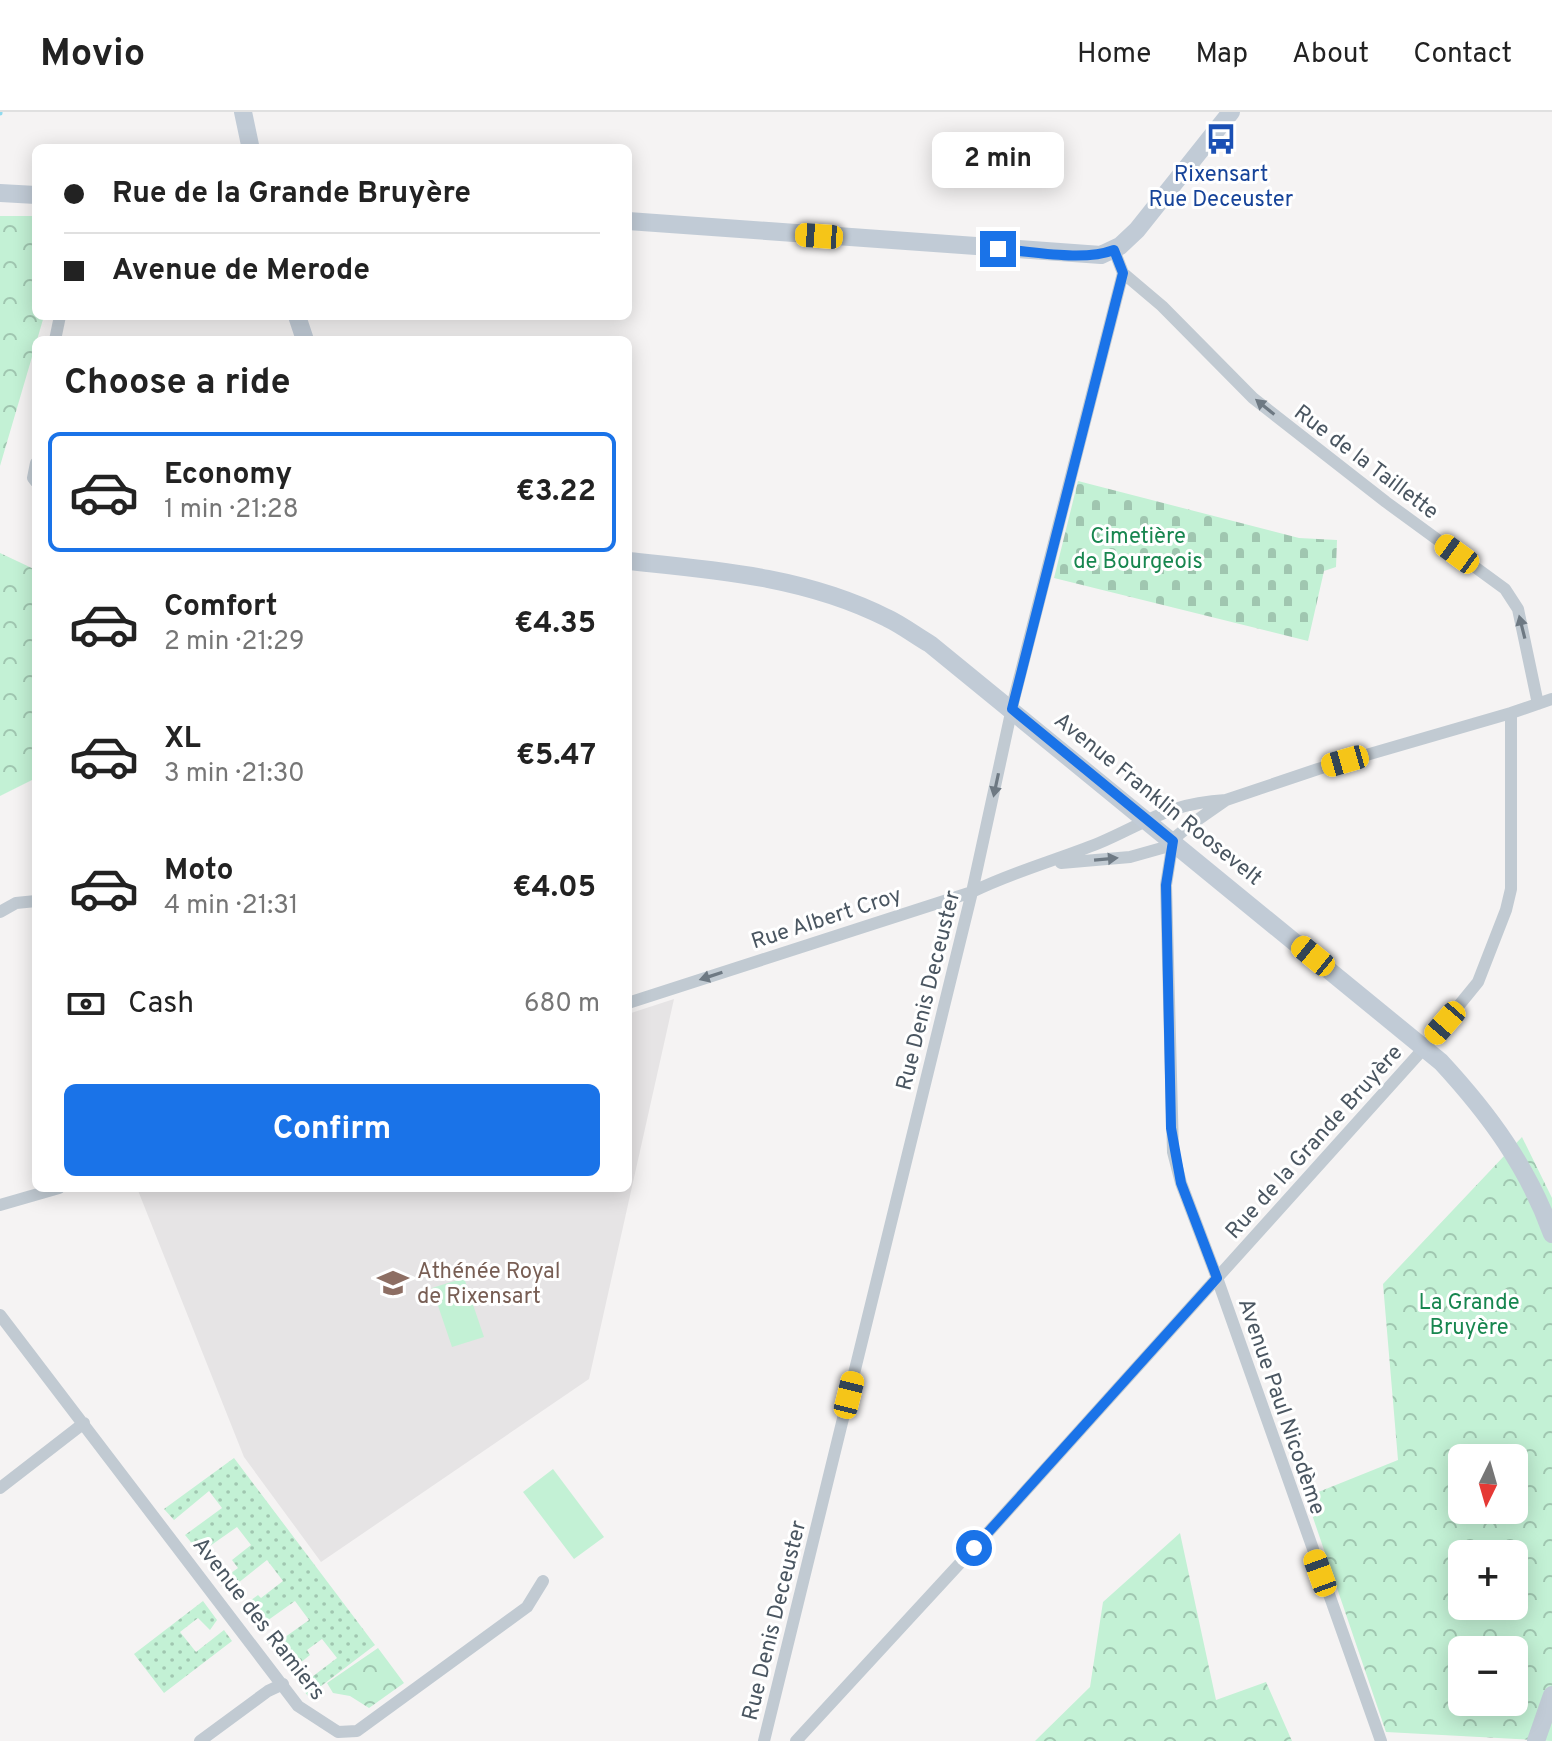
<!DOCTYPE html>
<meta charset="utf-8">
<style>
:root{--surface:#fff;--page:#f6f6f6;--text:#222;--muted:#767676;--line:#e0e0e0;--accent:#1a73e8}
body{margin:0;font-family:Overpass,sans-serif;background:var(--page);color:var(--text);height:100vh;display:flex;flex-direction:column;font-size:30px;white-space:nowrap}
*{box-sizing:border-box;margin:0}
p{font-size:26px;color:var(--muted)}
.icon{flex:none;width:44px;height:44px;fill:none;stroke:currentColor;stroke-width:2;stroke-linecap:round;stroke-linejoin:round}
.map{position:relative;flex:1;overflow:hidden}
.sheet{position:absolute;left:32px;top:224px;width:600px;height:856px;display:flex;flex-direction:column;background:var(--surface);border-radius:12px;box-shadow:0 4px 20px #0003}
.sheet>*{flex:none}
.banner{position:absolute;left:32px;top:32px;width:600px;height:176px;border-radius:12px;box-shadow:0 4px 20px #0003;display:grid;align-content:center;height:176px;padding:0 32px;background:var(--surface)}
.needle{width:52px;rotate:185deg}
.tools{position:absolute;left:1448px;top:1332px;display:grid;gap:16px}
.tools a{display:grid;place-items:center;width:80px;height:80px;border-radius:12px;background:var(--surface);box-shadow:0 4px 20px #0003;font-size:40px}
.end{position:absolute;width:36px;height:36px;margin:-18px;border:10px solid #1a73e8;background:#fff;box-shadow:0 0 0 4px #fff}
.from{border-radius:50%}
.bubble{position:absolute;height:56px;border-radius:12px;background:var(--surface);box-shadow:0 4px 20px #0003;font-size:26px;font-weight:700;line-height:56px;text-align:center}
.car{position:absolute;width:24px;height:48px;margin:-24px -12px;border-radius:10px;box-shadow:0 0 6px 2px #0007;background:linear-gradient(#f5c518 24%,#345 0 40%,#f5c518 0 76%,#345 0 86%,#f5c518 0)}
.banner b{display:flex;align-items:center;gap:28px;height:76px;font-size:30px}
.banner b+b{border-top:2px solid var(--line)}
.banner i{width:20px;height:20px;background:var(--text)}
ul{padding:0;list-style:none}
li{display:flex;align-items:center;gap:24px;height:120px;margin:0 16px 12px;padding:0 16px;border:4px solid transparent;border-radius:12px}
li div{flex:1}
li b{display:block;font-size:30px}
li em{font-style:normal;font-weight:700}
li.on{border-color:var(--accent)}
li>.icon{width:72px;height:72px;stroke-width:1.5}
h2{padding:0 32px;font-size:36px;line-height:96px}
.pay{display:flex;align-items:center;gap:20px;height:88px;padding:0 32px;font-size:30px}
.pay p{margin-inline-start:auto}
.button{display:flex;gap:16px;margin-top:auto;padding:16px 32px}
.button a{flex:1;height:92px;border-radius:12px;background:var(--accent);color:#fff;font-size:32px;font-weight:700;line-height:92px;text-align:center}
header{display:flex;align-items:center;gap:48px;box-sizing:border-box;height:112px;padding:0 40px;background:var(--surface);border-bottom:2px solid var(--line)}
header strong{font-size:38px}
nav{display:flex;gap:44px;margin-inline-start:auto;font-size:28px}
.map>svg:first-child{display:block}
.education{fill:#e6e4e5}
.grass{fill:url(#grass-dots)}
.cemetery{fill:url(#cemetery-stones)}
.park{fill:url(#park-crowns);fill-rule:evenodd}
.pitch{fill:#c3f1d5}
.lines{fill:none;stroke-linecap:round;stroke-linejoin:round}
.stream{stroke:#90daee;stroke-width:5}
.street{stroke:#c1cad2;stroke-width:12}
.secondary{stroke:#c1cbd6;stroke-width:18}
.oneway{fill:#6e7983}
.route{stroke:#1a73e8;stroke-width:10}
.labels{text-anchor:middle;stroke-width:6;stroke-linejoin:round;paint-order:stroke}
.transit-label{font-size:22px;fill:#164399;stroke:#fff}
.street-label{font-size:22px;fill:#4a5661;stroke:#fff}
.park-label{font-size:22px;fill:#17864f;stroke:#fff}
.education-label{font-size:22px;fill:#785e54;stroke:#fff;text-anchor:start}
</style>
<header>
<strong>Movio</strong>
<nav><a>Home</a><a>Map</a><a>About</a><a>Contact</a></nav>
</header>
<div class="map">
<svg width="1552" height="1629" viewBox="0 0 1552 1629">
<defs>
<pattern id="grass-dots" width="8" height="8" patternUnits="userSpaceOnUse" patternTransform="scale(2)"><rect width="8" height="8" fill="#c3f1d5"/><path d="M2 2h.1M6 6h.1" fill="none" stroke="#a0c6b0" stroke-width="1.8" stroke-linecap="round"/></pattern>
<pattern id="cemetery-stones" width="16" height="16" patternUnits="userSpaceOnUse" patternTransform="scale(2)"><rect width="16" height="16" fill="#c3f1d5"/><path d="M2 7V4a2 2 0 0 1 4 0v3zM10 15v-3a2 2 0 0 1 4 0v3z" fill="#a0c6b0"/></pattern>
<pattern id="park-crowns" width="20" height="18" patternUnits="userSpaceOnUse" patternTransform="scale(2)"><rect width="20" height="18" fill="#c3f1d5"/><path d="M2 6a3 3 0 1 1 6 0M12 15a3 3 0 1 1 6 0" fill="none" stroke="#a0c6b0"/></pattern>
</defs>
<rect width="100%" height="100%" fill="#f5f3f3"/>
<path class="education" d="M674,887L589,1267L321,1450L244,1345L137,1076H628V902Z"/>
<path class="grass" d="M234,1346L375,1533L308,1584L300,1574L337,1546L322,1527L307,1538L310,1543L300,1551L304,1557L294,1565L266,1528L275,1521L281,1528L309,1508L295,1489L257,1516L240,1496L258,1483L261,1486L283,1469L267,1448L228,1479L220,1469L238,1456L232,1448L251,1433L237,1415L200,1441L185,1423L222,1396L209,1379L174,1408L164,1397Z
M203,1489L217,1508L210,1518L198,1506L180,1520L196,1540L224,1518L232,1529L164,1581L134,1542Z"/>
<path class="cemetery" d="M1078,369L1299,426L1337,428L1336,455L1324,459L1308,529L1054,466Z"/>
<path class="park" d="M0,104H36V204H44L0,354Z
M0,441L36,458V666L0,684Z
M1522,1025L1552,1086V1629L1386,1620L1306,1385L1398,1348L1383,1172ZM1462,1346H1514V1398H1462ZM1462,1442H1514V1494H1462ZM1462,1538H1514V1590H1462Z
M1180,1421L1216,1588L1266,1570L1292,1629H1035L1090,1575L1103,1490Z
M378,1536L404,1571L369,1596L350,1584L333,1581L327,1571Z"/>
<path class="pitch" d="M464,1166L484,1225L452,1235L432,1176Z
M553,1357L604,1425L574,1447L523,1380Z"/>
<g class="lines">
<path class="stream" d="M0,1V0"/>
<path class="street" d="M1123,161L1162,194L1253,286L1386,390L1505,477L1518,497L1538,592
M55,228L60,204
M36,351L33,366L36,370
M1173,729L1166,773L1173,1040L1181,1071L1217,1166L1381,1629
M1061,751L1130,745L1162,736L1193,711L1226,688L1318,657L1511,601L1552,587
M0,800L16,791L36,789
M628,891L972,780C1012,760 1057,748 1099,731C1148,710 1169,691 1226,688
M0,1093L59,1076
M0,1203L298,1594L338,1620L357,1619L527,1495L543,1469
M0,1376L84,1311
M200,1629L268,1579L283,1572
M764,1629L972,780L1014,587L1123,161L1114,138
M796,1629L974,1436L1425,935L1478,870L1506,798L1511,777V601"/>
<path class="secondary" d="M243,0L250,33
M0,81L36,83
M628,109L1101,143L1120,134L1137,118L1231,0
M297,204L305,228
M628,449C717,458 806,465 887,506C902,513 916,524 930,532L1441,950C1489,1002 1528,1055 1552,1122
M1536,1629L1552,1583"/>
</g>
<defs><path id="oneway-solid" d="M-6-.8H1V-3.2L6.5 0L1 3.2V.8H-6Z" transform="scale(2)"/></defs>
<g class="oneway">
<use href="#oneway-solid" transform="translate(1265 295) rotate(-141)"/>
<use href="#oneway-solid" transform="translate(1522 515) rotate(-104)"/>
<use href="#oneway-solid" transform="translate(996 673) rotate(102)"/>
<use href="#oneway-solid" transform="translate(1106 747) rotate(-5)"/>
<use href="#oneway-solid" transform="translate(711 864) rotate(162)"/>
</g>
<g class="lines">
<path class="route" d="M974,1436L1217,1166L1181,1071L1171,1016L1166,773L1173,729L1012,597L1123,161L1114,138C1082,150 1032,139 998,137"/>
</g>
<defs>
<symbol id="bus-bare" viewBox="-9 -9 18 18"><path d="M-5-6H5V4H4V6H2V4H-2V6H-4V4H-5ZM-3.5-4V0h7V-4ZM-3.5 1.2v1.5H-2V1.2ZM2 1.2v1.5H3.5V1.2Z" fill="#1a4fb4" stroke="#fff" stroke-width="2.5" paint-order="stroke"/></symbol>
<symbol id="school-bare" viewBox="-9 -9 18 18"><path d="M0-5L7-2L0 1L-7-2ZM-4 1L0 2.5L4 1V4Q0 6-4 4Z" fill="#8d6e63" stroke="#fff" stroke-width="2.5" paint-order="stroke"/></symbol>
</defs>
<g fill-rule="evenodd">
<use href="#bus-bare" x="1199" y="5" width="44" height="44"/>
<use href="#school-bare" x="371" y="1149" width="44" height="44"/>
</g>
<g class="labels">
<g class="transit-label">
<text x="1221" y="69">Rixensart<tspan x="1221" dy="25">Rue Deceuster</tspan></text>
</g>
<g class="street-label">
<text transform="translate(1367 349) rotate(37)" y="8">Rue de la Taillette</text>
<text transform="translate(1159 686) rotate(39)" y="8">Avenue Franklin Roosevelt</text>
<text transform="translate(826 805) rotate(-18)" y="8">Rue Albert Croy</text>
<text transform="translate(927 878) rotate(-76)" y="8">Rue Denis Deceuster</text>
<text transform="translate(1313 1029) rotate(-48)" y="8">Rue de la Grande Bruyère</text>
<text transform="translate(1283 1294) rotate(71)" y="8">Avenue Paul Nicodème</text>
<text transform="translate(260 1506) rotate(52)" y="8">Avenue des Ramiers</text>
<text transform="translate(773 1508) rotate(-76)" y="8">Rue Denis Deceuster</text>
</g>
<g class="park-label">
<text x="1138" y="431">Cimetière<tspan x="1138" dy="25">de Bourgeois</tspan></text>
<text x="1469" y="1197">La Grande<tspan x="1469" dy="25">Bruyère</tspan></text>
</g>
<g class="education-label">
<text x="417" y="1166">Athénée Royal<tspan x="417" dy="25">de Rixensart</tspan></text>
</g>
</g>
</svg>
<div class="tools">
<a><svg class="needle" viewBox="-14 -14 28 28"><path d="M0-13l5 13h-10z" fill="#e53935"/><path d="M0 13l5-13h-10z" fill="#767676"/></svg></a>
<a>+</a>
<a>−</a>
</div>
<i class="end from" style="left:974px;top:1436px"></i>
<i class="end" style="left:998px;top:137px"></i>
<div class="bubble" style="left:932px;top:20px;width:132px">2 min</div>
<i class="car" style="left:819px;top:124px;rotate:274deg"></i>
<i class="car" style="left:1457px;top:442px;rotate:306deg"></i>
<i class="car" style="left:1345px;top:649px;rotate:254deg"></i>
<i class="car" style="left:1313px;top:844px;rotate:309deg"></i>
<i class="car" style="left:1445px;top:911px;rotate:221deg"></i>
<i class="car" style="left:849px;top:1283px;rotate:14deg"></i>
<i class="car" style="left:1320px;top:1461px;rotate:340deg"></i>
<div class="banner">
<b><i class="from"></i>Rue de la Grande Bruyère</b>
<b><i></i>Avenue de Merode</b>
</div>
<section class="sheet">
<h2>Choose a ride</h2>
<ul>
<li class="on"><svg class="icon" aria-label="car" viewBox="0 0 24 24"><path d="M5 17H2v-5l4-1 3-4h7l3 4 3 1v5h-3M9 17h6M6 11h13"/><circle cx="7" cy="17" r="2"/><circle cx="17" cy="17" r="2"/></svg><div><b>Economy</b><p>1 min · 21:28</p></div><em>€3.22</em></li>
<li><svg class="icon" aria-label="car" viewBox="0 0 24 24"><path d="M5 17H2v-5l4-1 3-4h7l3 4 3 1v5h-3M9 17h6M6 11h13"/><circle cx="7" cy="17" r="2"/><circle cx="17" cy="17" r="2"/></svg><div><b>Comfort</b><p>2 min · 21:29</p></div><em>€4.35</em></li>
<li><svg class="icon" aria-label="car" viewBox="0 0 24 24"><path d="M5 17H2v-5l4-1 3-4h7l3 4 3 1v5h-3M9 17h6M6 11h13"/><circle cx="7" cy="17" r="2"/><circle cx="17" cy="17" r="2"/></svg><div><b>XL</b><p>3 min · 21:30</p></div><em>€5.47</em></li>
<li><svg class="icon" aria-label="car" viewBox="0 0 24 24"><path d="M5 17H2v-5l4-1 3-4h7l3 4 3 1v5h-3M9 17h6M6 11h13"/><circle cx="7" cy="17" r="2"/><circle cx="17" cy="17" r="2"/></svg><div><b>Moto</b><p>4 min · 21:31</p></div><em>€4.05</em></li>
</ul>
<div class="pay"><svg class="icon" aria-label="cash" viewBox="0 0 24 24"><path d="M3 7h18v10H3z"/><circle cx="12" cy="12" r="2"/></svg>Cash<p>680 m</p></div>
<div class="button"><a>Confirm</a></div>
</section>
</div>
